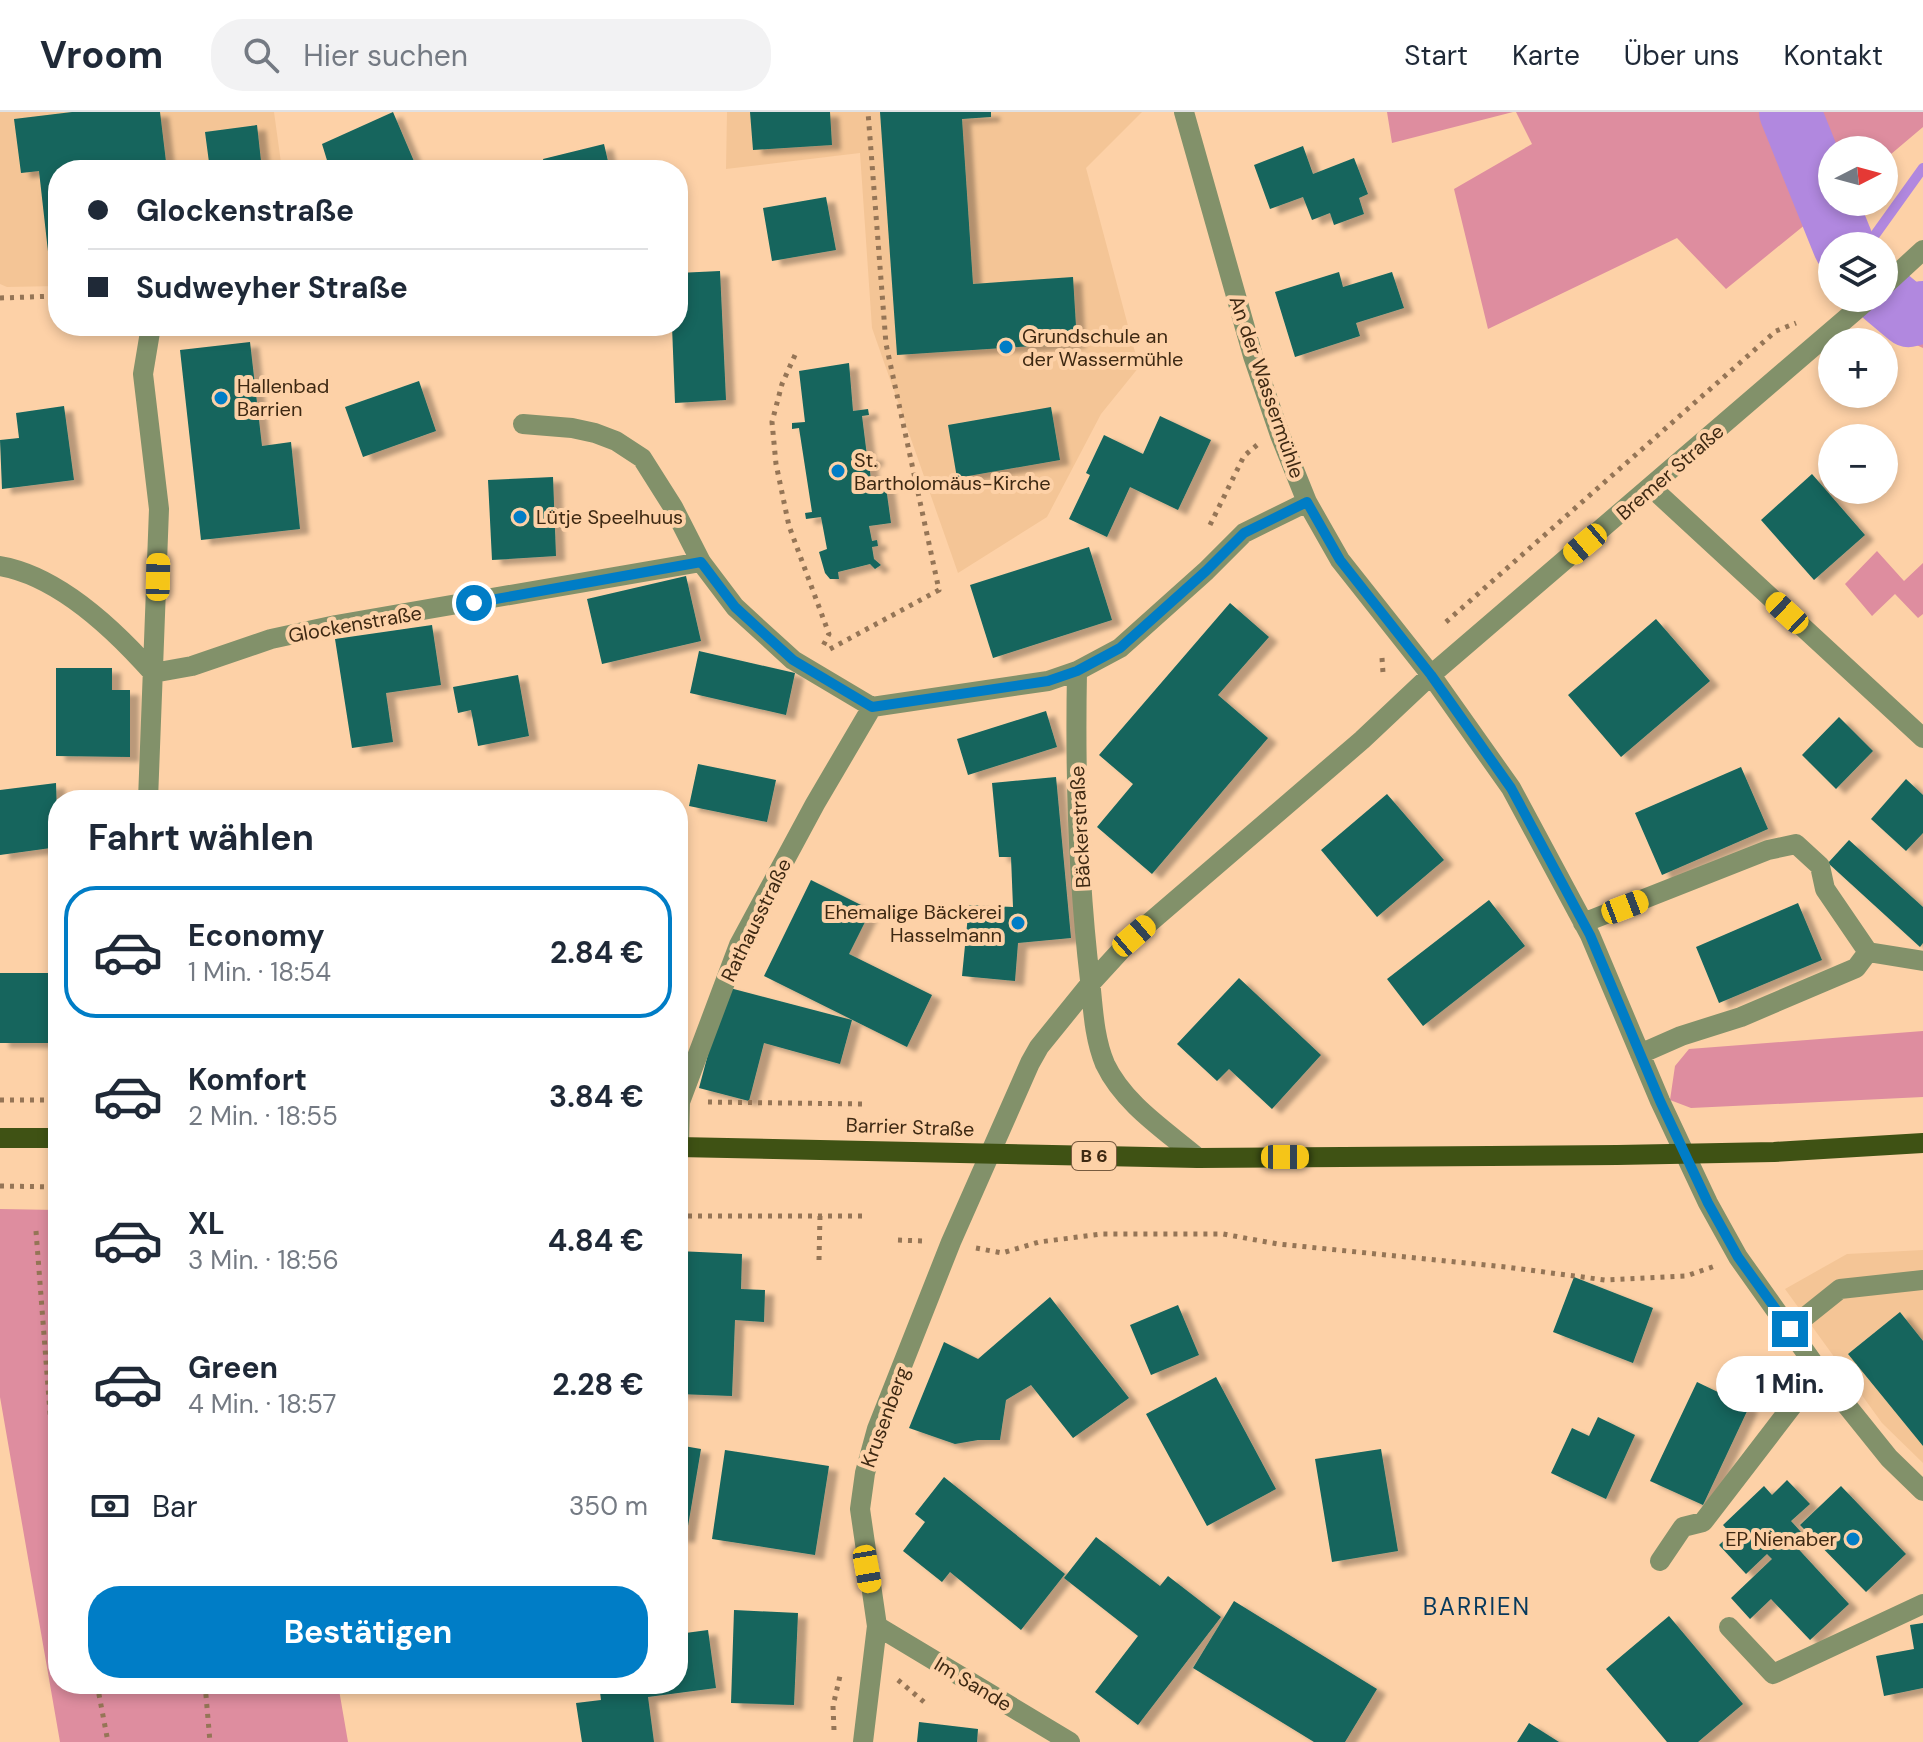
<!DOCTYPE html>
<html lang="de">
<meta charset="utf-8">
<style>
:root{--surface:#fff;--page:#f2f2f3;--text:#1f2937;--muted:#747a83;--line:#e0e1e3;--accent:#007dc6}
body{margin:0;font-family:"DM Sans",sans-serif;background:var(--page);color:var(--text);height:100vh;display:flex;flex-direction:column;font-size:30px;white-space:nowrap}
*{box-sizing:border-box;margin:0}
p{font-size:26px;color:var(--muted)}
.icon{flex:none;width:44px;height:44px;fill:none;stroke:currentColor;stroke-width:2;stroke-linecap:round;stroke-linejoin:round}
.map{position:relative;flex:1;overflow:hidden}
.details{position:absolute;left:48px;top:678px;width:640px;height:904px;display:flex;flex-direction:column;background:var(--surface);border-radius:32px;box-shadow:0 4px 12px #0003}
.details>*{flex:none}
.hud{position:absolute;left:48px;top:48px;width:640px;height:176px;border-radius:32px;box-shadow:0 4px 12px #0003;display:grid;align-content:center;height:176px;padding:0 40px;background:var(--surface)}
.needle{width:52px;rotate:84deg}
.controls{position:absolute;left:1818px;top:24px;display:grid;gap:16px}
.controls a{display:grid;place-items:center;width:80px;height:80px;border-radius:50%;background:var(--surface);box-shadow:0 4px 12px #0003;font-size:40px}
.end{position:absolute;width:36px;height:36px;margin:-18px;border:10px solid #007dc6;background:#fff;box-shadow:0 0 0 4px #fff}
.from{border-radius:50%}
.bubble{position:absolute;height:56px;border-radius:28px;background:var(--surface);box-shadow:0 4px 12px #0003;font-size:26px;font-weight:700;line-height:56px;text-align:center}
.car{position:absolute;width:24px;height:48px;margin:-24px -12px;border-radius:10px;box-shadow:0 0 6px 2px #0007;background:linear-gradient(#f5c518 24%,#345 0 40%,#f5c518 0 76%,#345 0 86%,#f5c518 0)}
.hud b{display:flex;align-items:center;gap:28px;height:76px;font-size:30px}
.hud b+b{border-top:2px solid var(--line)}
.hud i{width:20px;height:20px;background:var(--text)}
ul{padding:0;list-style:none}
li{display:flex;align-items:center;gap:24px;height:132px;margin:0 16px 12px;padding:0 24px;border:4px solid transparent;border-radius:32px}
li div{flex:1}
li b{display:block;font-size:30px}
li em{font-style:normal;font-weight:700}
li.active{border-color:var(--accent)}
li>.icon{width:72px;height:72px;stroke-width:1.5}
h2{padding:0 40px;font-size:36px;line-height:96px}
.pay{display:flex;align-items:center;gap:20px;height:88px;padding:0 40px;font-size:30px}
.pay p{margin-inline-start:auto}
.primary-button{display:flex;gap:16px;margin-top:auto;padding:16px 40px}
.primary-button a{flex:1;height:92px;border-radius:32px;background:var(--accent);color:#fff;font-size:32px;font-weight:700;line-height:92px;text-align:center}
header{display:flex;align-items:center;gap:48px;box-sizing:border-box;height:112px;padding:0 40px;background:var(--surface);border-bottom:2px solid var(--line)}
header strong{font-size:38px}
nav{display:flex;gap:44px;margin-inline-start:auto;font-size:28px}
.search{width:560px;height:72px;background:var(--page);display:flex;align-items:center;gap:20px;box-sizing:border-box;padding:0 28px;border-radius:32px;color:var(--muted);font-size:30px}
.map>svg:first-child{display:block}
.built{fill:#f4c596}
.green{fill:#de8d9f}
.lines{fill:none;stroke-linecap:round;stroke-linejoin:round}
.stream{stroke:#b188df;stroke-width:10}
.river{stroke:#b188df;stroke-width:62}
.building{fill:#14655d;filter:url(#shadow)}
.path{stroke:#957556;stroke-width:5;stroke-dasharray:4 6;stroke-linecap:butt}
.minor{stroke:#82916a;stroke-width:20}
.major{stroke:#3f5214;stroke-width:20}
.route{stroke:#007dc6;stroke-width:10}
.poi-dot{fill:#007dc6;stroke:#fdd1a7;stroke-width:3}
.labels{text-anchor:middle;stroke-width:8;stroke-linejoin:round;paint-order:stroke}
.shield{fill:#fdd1a7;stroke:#775b3f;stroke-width:2}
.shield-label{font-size:18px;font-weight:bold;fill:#3e2913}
.poi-label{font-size:20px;fill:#3e2913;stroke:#fdd1a7;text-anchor:start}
.street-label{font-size:20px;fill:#3e2913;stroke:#fdd1a7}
.quarter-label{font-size:24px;letter-spacing:2px;fill:#06395d;stroke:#fdd1a7}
</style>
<header>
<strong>Vroom</strong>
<div class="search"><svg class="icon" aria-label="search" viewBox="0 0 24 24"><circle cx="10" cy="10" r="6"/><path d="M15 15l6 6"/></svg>Hier suchen</div>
<nav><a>Start</a><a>Karte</a><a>Über uns</a><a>Kontakt</a></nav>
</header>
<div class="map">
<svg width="1923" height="1630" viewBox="0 0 1923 1630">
<defs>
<filter id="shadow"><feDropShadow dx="9" dy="5" stdDeviation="2" flood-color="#0004"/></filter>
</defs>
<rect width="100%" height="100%" fill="#fdd1a7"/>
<path class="built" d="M0,0H274L282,58H58V174L7,175L0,172Z
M727,0H1142L1086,56L1139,255L1101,302L1047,405L958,461L872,216L860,41L726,57Z
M1923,1138V1351L1882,1311L1785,1177L1847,1142Z"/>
<path class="green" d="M1387,0H1513L1392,31Z
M1516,0H1923V15L1884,48V38H1832L1833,90L1726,177L1677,126L1488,217L1454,77L1532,32Z
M1923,202V236L1899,225Z
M1877,439L1904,469L1923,451V502L1918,506L1895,482L1872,504L1845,472Z
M1923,919V985L1691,996L1670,988L1675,954L1689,937Z
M0,1097L58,1098V1572H338L348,1630H60L0,1285Z"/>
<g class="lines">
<path class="stream" d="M1867,134L1923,56"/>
<path class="river" d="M1790,0L1844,134
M1884,183L1909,204L1923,200"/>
</g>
<path class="building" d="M72,0H160L167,58H58V156L50,157L39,59L21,61L14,7Z
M393,0L416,54L404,58H330L322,32Z
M750,0H830L832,33L753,38Z
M880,0H991V5L962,7L973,172L1073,165L1077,231L897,243Z
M257,13L262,58H210L205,20Z
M604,32L610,58H545L543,47Z
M1303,34L1313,62L1354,46L1368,82L1359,86L1364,102L1334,113L1330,101L1312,108L1303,85L1270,97L1254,53Z
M826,85L836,138L772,149L763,96Z
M720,159L726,288L675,291L672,214H678V161Z
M1339,160L1343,175L1392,160L1404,196L1356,211L1360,224L1295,245L1275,180Z
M250,230L262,334L291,330L300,417L201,428L180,238Z
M849,251L853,299L868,297L869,303L862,304L867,344L874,343L875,349L869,350L871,369L885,368L891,411L869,414L872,429L877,428L878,434L872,435L874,447L881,453L875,457L870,452L838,460L839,467H830L825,461L819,440L827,437L821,405L806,407L805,401L812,400L799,316L792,317V311L805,310L799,259Z
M419,269L436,319L363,345L345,295Z
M64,294L74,368L2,377L0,328L19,326L16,301Z
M1051,295L1060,348L957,366L948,313Z
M1160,304L1211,328L1178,398L1130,375L1107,425L1069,407L1090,363L1086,361L1104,323L1143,342Z
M1812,362L1865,423L1814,468L1761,408Z
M553,365L556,444L492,448L488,368Z
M1089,435L1112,508L993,546L970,473Z
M686,464L701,529L602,552L587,487Z
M1230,491L1269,525L1218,583L1268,626L1152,762L1097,715L1133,672L1099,643Z
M1656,507L1710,569L1621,645L1568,583Z
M432,513L441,573L386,581L393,630L352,636L335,527Z
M699,539L795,561L786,603L690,581Z
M56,556H112V578H130V645L56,644Z
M518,563L529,624L478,634L471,598L458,601L453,575Z
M1046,599L1057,635L968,663L957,627Z
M1839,605L1873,639L1836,677L1802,643Z
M698,652L776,668L767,710L689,694Z
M1741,655L1768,717L1662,763L1635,701Z
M1056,665L1071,826L1018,831L1015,869L962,864L969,793L1013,795L1011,745H999L992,671Z
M1906,667L1923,683V721L1906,739L1871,707Z
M56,671L58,735L0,743V678Z
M1387,682L1444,748L1377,805L1321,738Z
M1849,728L1923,795V831L1920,835L1828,751Z
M811,768L871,798L849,842L932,883L907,935L764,864Z
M1489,788L1525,834L1423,914L1387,867Z
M1798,791L1822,848L1719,891L1696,835Z
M0,861H58V931H0Z
M1239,866L1321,943L1272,997L1229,957L1217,969L1177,932Z
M726,875L852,908L840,952L764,931L749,989L699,976Z
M678,1139L742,1142L741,1177L765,1178L764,1210L735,1208L732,1284L678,1282Z
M1574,1165L1653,1196L1633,1251L1553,1220Z
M1050,1185L1129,1286L1073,1326L1031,1273L1006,1288L1000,1328H978L955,1332L909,1316L944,1230L978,1247Z
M1178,1193L1199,1243L1151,1263L1130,1213Z
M1900,1200L1923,1229V1334L1848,1242Z
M1216,1265L1276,1377L1207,1414L1146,1302Z
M1697,1270L1749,1295L1703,1393L1650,1369Z
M1598,1305L1635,1323L1606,1387L1551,1361L1572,1316L1589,1324Z
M678,1333L701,1337L686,1426L678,1425Z
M1381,1337L1398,1439L1332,1450L1315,1347Z
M725,1338L829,1354L815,1443L712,1427Z
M944,1365L1065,1462L1021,1518L950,1460L942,1470L903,1439L925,1410L915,1402Z
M1787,1368L1810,1392L1791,1409L1801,1420L1791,1429L1849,1492L1810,1528L1771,1487L1750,1507L1731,1486L1772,1447L1767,1442L1746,1462L1719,1433L1731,1422L1723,1413L1764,1374L1772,1383Z
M1841,1374L1906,1442L1866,1480L1800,1413Z
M1096,1425L1160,1474L1168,1464L1221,1505L1138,1613L1095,1580L1138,1524L1064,1466Z
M1234,1489L1377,1577L1345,1630H1314L1193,1556Z
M734,1498L798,1501L794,1593L731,1591Z
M1669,1504L1743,1592L1698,1630H1667L1606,1557Z
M1923,1511V1576L1884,1584L1876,1544L1914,1537L1910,1513Z
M708,1518L716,1576L648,1585L654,1630H582L576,1591L601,1588L599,1572H678V1522Z
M919,1610L978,1617L977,1630H917Z
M1529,1611L1559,1630H1517Z"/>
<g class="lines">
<path class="path" d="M0,186L58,184
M795,243L782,272L772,310L776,352L789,414L829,522L822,536
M1210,413L1244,344L1257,333
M1446,510L1776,219L1796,211
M830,537L939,478L886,232L868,0
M1382,546L1383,561
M0,988H58
M708,990L867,992
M0,1074L58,1075
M678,1104H867
M36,1119L54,1353L58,1374
M898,1128L923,1129
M976,1136L1002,1141L1039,1130L1102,1122H1223L1278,1132L1506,1155L1605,1168L1686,1164L1715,1154
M819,1148L820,1104
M898,1568L924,1590
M97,1572L108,1630
M205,1572L210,1630
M834,1618L833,1594L840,1564"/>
<path class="minor" d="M1184,0L1253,244L1280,323L1307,390L1340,448L1431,563L1511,676L1590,823L1660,989L1708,1091L1738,1145L1819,1259L1889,1346L1923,1379
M1884,174L1923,138
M523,312L572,316L595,321L616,329L642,346L673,395L701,450L735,495L793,548L872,595L1048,569L1077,559L1120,536L1206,459L1244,421L1307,390
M1652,376L1923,626
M0,454C59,464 115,518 153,561
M1077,559C1075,661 1078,766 1090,868C1093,896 1094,926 1105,952C1124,992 1165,1018 1198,1046
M153,561L192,554L271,527L336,513L701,450
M148,688L159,397L143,262L151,214
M1583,811L1768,738L1796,732L1820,754L1825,777L1868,840L1856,856L1741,905L1681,924L1640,942
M1868,840L1923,849
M679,1035L680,990L739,833L815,692L872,595
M1790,1217L1840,1177L1923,1168
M1660,1449L1683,1415L1703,1410L1819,1259
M877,1514L1070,1630
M1729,1515L1773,1562L1923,1492
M863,1630L877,1514L860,1397L865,1361L877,1317L951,1130L1030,951L1039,935L1090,872L1134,824L1362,628L1431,563L1870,186"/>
<path class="major" d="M0,1026H58
M678,1035L1198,1046L1617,1043L1774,1040L1923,1031"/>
</g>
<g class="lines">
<path class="route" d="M474,491L701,450L735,495L793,548L872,595L1048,569L1077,559L1120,536L1206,459L1244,421L1307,390L1340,448L1431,563L1511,676L1590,823L1660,989L1708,1091L1738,1145L1790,1217"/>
</g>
<g class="poi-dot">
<circle cx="1006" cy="235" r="8"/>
<circle cx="221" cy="286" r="8"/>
<circle cx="838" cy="359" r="8"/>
<circle cx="520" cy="405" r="8"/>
<circle cx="1018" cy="811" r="8"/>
<circle cx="1853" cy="1427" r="8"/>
</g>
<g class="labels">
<rect class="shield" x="1072" y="1030" width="44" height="28" rx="6"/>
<g class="shield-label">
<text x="1094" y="1050">B 6</text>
</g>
<g class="poi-label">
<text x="1022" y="231">Grundschule an<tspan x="1022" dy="23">der Wassermühle</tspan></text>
<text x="237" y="281">Hallenbad<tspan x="237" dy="23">Barrien</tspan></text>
<text x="854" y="355">St.<tspan x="854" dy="23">Bartholomäus-Kirche</tspan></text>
<text x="536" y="412">Lütje Speelhuus</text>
<text x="1002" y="807" text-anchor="end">Ehemalige Bäckerei<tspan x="1002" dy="23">Hasselmann</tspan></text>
<text x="1837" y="1434" text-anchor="end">EP Nienaber</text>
</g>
<g class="street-label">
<text transform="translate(1267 275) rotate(71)" y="7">An der Wassermühle</text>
<text transform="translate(1670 360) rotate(-41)" y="7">Bremer Straße</text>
<text transform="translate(355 512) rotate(-10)" y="7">Glockenstraße</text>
<text transform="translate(1080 715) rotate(-93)" y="7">Bäckerstraße</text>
<text transform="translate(756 808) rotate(-64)" y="7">Rathausstraße</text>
<text transform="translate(910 1015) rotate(2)" y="7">Barrier Straße</text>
<text transform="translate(885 1305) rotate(-70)" y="7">Krusenberg</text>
<text transform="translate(973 1572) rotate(31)" y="7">Im Sande</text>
</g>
<g class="quarter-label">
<text x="1477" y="1503">BARRIEN</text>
</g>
</g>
</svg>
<div class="controls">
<a><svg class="needle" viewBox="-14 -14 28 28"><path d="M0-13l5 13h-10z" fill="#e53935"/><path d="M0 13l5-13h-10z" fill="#747a83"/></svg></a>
<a><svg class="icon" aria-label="layers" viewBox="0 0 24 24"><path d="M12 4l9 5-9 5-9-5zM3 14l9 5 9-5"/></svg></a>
<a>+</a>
<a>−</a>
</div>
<i class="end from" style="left:474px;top:491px"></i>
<i class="end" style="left:1790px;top:1217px"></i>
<div class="bubble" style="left:1716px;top:1244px;width:148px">1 Min.</div>
<i class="car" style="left:1585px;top:432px;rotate:230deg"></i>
<i class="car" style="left:158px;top:465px;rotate:1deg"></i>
<i class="car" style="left:1787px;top:501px;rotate:313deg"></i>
<i class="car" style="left:1625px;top:795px;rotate:69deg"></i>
<i class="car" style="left:1134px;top:824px;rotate:49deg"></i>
<i class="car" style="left:1285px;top:1045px;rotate:90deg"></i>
<i class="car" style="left:867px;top:1457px;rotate:170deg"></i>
<div class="hud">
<b><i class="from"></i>Glockenstraße</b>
<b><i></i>Sudweyher Straße</b>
</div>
<section class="details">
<h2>Fahrt wählen</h2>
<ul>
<li class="active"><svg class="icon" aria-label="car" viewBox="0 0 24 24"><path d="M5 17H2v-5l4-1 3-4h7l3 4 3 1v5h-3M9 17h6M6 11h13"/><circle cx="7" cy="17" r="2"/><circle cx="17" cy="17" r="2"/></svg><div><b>Economy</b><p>1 Min. · 18:54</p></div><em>2.84 €</em></li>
<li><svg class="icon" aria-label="car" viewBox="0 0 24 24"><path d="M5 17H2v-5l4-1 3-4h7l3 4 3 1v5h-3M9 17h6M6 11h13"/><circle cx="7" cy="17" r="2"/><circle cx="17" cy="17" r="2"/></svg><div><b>Komfort</b><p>2 Min. · 18:55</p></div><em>3.84 €</em></li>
<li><svg class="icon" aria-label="car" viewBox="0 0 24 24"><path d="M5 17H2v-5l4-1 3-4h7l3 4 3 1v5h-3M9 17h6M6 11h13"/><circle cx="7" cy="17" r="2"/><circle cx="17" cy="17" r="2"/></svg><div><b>XL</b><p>3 Min. · 18:56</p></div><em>4.84 €</em></li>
<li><svg class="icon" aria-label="car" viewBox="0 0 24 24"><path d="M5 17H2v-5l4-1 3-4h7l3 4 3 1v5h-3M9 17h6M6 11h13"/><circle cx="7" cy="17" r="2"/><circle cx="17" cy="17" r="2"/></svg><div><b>Green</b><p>4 Min. · 18:57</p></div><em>2.28 €</em></li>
</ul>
<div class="pay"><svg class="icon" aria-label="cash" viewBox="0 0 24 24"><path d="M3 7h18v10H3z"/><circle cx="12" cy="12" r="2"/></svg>Bar<p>350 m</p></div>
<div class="primary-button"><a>Bestätigen</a></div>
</section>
</div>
